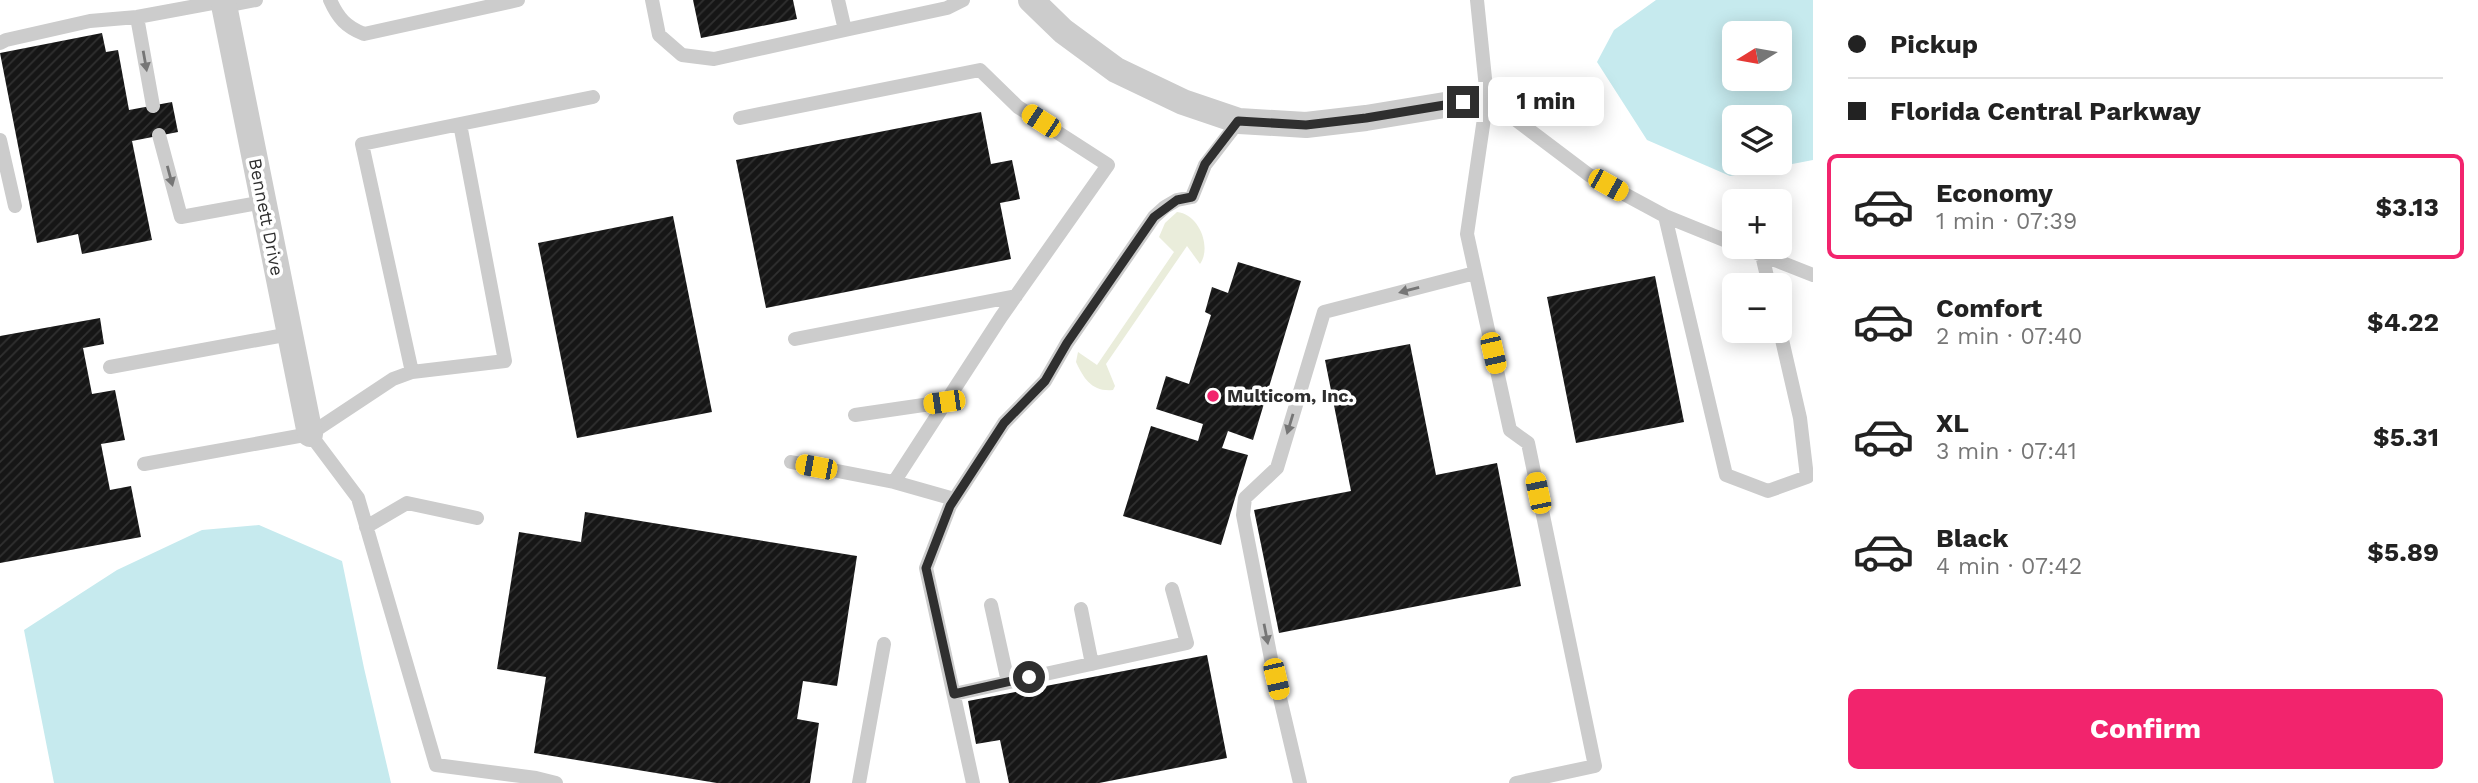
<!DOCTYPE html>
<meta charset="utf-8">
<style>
:root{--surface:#fff;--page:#f6f6f6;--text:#222;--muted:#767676;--line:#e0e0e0;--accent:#f2246d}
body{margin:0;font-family:"Work Sans",sans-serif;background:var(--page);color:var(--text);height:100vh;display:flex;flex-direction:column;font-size:26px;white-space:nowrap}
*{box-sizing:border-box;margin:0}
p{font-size:23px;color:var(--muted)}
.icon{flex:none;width:38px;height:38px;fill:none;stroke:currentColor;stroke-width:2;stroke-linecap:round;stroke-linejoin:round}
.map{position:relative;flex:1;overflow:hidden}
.sheet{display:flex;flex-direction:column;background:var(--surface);width:665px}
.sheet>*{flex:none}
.banner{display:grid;align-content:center;height:154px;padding:0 35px;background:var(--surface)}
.needle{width:46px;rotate:259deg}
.controls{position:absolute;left:1722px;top:21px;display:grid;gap:14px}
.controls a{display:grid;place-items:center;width:70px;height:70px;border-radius:10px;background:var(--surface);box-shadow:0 4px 18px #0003;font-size:35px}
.end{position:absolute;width:32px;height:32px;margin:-16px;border:9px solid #2f2f2f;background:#fff;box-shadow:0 0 0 4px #fff}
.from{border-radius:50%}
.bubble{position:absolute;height:49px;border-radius:10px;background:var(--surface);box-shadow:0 4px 18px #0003;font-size:23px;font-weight:700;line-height:49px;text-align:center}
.car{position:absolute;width:21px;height:42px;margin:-21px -10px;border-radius:9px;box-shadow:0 0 5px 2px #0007;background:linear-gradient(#f5c518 24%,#345 0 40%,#f5c518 0 76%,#345 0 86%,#f5c518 0)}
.banner b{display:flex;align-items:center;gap:24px;height:66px;font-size:26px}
.banner b+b{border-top:2px solid var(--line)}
.banner i{width:18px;height:18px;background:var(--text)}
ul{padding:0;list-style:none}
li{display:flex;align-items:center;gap:21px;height:105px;margin:0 14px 10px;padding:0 21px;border:4px solid transparent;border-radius:10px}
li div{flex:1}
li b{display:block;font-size:26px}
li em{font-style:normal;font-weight:700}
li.selected{border-color:var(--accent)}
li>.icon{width:63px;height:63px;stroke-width:1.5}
.cta{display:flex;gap:14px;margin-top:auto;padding:14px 35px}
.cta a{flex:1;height:80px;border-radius:10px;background:var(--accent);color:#fff;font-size:28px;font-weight:700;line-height:80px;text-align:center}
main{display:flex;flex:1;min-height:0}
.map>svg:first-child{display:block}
.green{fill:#eaeddb}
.water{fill:#c6eaee;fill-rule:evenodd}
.building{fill:url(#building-hatch)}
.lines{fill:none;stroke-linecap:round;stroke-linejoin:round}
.service{stroke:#ccc;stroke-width:14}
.minor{stroke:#ccc;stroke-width:26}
.oneway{fill:#767676}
.route{stroke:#2f2f2f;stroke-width:9}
.poi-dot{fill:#f2246d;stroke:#fff;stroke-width:2.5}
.labels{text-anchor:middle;stroke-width:7;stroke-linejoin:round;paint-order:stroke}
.street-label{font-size:18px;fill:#2f2f2f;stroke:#fff}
.poi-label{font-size:18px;font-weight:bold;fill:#2f2f2f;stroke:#fff;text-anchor:start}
</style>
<main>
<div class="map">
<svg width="1813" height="783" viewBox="0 0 1813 783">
<defs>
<pattern id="building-hatch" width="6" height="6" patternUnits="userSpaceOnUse" patternTransform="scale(1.75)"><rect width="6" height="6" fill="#161616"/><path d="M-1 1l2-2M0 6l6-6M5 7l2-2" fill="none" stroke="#303030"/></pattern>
</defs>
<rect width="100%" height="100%" fill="#fff"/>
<path class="green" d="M1177,212C1199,214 1212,247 1200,264L1187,246L1106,364L1115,386L1113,390C1092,392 1084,379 1076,362L1078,352L1097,365L1174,252L1159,237L1165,223Z"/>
<path class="water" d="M1656,0H1813V160L1730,176L1647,140L1597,62L1614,30ZM1734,33H1780V79H1734ZM1734,117H1780V163H1734Z
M259,525L342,561L364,668L391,783H54L24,630L117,570L202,530Z"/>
<path class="building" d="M693,0H793L797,19L701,38Z
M102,33L106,52L118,50L129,110L172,102L178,132L132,141L152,240L82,254L78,234L37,243L0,53Z
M981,112L991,164L1012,160L1020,199L1000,203L1011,259L766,308L736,160Z
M673,216L712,412L577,438L538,243Z
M1238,262L1301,281L1253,440L1228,431L1222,448L1248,455L1221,545L1123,516L1151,426L1198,441L1203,424L1156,409L1166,376L1189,384L1211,315L1205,312L1212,287L1228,293Z
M1655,276L1684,422L1576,443L1547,297Z
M100,318L104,344L83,348L92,394L115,390L125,440L101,444L110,490L131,486L141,537L0,563V336Z
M1410,344L1436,475L1497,463L1521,586L1279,633L1254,510L1351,491L1325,360Z
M585,512L857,556L837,686L803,681L797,719L819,723L810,783H717L534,753L546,677L497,669L519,532L581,542Z
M1207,655L1227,758L1099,783H1009L1000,740L976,744L968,701Z"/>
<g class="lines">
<path class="service" d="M330,0C338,18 346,27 364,34L518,0
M652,0L659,35L682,55L714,59L845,30L838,0
M1477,0L1487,98L1467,234L1510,430L1528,443L1595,766L1516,783
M224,6L256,0
M137,17L153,106
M845,30L947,8L963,0
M0,43L6,40L90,21L137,17L223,1
M1487,98L1589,175L1665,216L1734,244
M740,118L980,70L1018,107L1108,165L1001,317L894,482
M159,135L181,217L263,202
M0,140L15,206
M1665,216L1726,475L1768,491L1807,477L1800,418L1780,331
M1742,247L1813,275
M1762,255L1769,285
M795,339L1016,296
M110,367L290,334
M412,372L362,144L460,124
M855,415L944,402
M310,434L358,498L436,765L536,778L556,783
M791,462L894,482L954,499
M144,464L310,434L393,379L412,372L505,361L460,124L593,97
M366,527L407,503L477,518
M991,605L1008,682
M1081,609L1092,664
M954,694L1187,643L1172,589
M859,783L884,644
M973,783L926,568L950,506L1004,423L1045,381L1067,343L1154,217L1165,207L1177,200L1192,197L1205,165L1239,121
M1300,783L1272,664L1243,515L1245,498L1277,468L1324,312L1475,273"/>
<path class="minor" d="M223,0L310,434
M1031,0L1063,31L1116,70L1183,102L1239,121L1306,125L1366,118L1487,98"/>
</g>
<defs><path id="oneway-solid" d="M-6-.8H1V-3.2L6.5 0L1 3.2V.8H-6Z" transform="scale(1.75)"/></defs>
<g class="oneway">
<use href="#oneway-solid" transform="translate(145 61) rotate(80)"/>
<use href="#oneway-solid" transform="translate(170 176) rotate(75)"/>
<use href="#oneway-solid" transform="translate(1409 290) rotate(165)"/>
<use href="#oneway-solid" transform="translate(1290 424) rotate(107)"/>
<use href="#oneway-solid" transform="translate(1266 634) rotate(79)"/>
</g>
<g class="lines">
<path class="route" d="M1029,677L954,694L926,568L950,506L1004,423L1045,381L1067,343L1154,217L1177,200L1192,197L1205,164L1238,121L1306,125L1366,118L1463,102"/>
</g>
<circle class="poi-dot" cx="1213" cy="396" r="7"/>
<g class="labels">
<g class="street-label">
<text transform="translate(266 217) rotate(79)" y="6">Bennett Drive</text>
</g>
<g class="poi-label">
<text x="1227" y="402">Multicom, Inc.</text>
</g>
</g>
</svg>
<div class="controls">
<a><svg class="needle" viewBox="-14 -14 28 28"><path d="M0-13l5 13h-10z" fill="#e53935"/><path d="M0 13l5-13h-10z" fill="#767676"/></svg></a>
<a><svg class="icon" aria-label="layers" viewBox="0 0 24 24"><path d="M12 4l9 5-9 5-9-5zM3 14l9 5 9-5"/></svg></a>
<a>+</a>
<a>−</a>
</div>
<i class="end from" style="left:1029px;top:677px"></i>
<i class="end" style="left:1463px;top:102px"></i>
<div class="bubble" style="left:1488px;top:77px;width:116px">1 min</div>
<i class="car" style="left:1041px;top:121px;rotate:303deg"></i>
<i class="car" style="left:1608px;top:185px;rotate:119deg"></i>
<i class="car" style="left:1493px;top:353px;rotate:167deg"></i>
<i class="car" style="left:944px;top:402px;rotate:262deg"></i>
<i class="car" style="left:816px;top:467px;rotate:281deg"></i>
<i class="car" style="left:1538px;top:493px;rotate:348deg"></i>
<i class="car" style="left:1276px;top:679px;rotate:167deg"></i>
</div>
<section class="sheet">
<div class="banner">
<b><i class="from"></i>Pickup</b>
<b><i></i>Florida Central Parkway</b>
</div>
<ul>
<li class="selected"><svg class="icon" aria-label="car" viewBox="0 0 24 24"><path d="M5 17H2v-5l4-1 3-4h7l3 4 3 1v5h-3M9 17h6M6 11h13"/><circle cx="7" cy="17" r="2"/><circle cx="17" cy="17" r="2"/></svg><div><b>Economy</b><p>1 min · 07:39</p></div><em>$3.13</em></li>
<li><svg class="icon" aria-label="car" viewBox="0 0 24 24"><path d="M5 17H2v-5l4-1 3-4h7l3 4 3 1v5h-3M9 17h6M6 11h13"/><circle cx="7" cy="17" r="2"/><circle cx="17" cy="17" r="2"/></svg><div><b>Comfort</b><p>2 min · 07:40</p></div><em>$4.22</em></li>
<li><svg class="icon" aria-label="car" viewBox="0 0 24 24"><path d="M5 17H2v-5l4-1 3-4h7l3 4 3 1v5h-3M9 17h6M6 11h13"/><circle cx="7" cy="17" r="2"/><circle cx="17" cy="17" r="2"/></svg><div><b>XL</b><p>3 min · 07:41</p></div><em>$5.31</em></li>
<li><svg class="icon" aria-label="car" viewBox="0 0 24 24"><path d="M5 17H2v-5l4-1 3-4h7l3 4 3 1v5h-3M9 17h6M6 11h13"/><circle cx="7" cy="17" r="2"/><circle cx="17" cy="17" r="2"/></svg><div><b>Black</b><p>4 min · 07:42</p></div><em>$5.89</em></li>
</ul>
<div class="cta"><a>Confirm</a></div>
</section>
</main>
